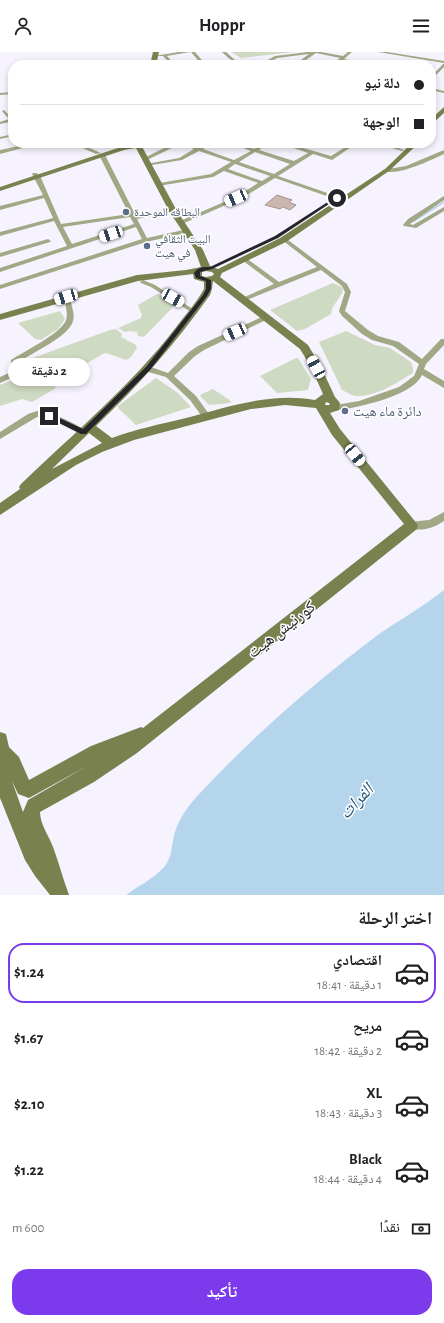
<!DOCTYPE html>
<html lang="ar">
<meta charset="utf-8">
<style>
:root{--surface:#fff;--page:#f2f2f2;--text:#202124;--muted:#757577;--line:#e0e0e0;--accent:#7c3aed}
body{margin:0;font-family:"Alegreya Sans","Noto Naskh Arabic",sans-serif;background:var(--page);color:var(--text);direction:rtl;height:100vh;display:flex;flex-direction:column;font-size:15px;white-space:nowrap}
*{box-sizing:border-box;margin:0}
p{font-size:13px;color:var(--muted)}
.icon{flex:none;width:22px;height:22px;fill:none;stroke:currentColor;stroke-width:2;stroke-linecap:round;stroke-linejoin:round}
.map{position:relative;height:843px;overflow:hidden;direction:ltr}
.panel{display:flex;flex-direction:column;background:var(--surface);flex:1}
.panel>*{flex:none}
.hud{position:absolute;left:8px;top:8px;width:428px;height:88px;border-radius:16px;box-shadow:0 2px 6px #0003;direction:rtl;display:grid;align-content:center;height:88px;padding:0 12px;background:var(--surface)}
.end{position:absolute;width:18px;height:18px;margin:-9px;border:5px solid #26242a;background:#fff;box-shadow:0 0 0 2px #fff}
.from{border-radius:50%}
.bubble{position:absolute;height:28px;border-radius:14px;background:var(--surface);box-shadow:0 2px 6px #0003;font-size:13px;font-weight:700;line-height:28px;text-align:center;direction:rtl}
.car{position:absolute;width:12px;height:24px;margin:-12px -6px;border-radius:5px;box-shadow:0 0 3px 1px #0007;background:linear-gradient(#fff 24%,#345 0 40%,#fff 0 76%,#345 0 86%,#fff 0)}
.hud b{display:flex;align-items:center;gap:14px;height:38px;font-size:15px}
.hud b+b{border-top:1px solid var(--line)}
.hud i{width:10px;height:10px;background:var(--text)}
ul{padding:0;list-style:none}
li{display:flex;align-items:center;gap:12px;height:60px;margin:0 8px 6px;padding:0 4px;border:2px solid transparent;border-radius:16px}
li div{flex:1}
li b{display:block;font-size:15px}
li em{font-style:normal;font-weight:700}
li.current{border-color:var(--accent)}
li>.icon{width:36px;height:36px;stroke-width:1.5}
h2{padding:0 12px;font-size:18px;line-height:48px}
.pay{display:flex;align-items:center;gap:10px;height:44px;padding:0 12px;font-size:15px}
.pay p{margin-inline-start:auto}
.button{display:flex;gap:8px;margin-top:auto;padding:8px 12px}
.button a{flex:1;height:46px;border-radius:16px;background:var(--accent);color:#fff;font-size:16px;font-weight:700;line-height:46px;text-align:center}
header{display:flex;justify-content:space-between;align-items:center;height:52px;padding:0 12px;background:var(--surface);font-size:18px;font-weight:700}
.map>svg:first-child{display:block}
.green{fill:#cfdac2}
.water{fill:#b4d5eb}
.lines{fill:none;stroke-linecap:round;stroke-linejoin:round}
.stream{stroke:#b4d5eb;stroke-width:1.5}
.building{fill:#cbb6b0;stroke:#a7938d}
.street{fill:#a1a886;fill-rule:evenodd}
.secondary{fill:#79824f;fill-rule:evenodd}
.route{fill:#26242a}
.service-dot{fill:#5c6f8a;stroke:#fff;stroke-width:1.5}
.labels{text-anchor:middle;stroke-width:3;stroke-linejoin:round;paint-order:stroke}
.far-service-label{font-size:12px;fill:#4e5e75;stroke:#fff;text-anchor:start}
.service-label{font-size:14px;fill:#4e5e75;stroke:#fff;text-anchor:start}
.near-street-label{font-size:17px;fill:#26242a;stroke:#fff}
.near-water-label{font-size:18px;font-style:italic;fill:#245979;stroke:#fff}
</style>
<header><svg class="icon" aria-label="menu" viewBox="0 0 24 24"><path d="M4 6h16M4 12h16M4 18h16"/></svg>Hoppr<svg class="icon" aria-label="person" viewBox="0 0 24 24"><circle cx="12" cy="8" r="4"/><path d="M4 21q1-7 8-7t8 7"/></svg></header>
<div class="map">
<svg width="444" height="843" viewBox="0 0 444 843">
<rect width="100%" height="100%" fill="#f7f3fe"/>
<path class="green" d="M231,0H295L241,6Z
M333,231L342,235L343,238C340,248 332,252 331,262L305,277L297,279L270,258Z
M157,242H159L175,253L144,285L138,284L137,280L129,279L125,280L118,276L141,266L142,263L138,253Z
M60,259L65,267L58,277L41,288L35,287L18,271Z
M116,277L122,282L121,285L136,293L137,296L130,306L126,308L106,301L103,302L53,331L56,336L32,350L22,347L0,354V333L22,324L18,318L19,313L30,307L110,278Z
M346,279L375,293L390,296L411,310L413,316V321C398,330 379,343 360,344C354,345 348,341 342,338L319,290Z
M296,306H298L311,327L308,338L277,341L260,324Z
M156,326L178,341L191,355L136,373L118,356V354Z
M213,337L231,349L230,351L209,353L201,345L200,343Z"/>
<path class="water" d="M444,538V843H126C138,834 155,826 165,814C173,804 171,790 176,777C181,763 192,749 203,738C256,681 317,629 379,582C401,567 424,554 444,538Z"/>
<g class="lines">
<path class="stream" d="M414,169L444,150"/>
</g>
<path class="building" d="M277,143L292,148L289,150L296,153L290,158L283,155L280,157L265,153Z"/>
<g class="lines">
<path class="street" d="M179,0H190L167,4L175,13H171L163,4H154Z
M191,0H195L206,13H202Z
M222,0H226L235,8L248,13C237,13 230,8 222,0Z
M308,0H321L343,4L348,0H352L344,7L377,13H368L341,8L335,13H331L340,6L316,1L299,13H294L309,2L277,6L264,13H259L275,4Z
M378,0H387L444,9V11Z
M443,12H444V15L431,28V25Z
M431,36L444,39V41L431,38Z
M12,40V42L0,43V41Z
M4,58L13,67V71L10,70L0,72V70L9,67L2,59Z
M13,82V84L0,87V85Z
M33,91H42L0,102V98Z
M72,91H78L101,101L96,102Z
M174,91H186L198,95L206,91H212L203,97L234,108L251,99L230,91H237L254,97L264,91H269L259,98L294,109L308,101L279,91H286L331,104L352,91H357L332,108L313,102L278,124L339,145V147H335L275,126L242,146L182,172L180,171V169L238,144L258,131L224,119L213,125L158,134L157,133L160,131L211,122L231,110L199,99L182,108L146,114V112L179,106L194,97L180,92L147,108L142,107ZM255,100L290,112L274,122L239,110ZM235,112L270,124L262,129L228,117Z
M376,91H383L404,98L402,99Z
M444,98V102C431,108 395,126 382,118L406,114Z
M102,101L105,103L136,164L173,157L176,159L137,167L147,186L188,177L190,178V180L146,190L0,237V233L142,187L136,175L0,220V216L67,194L54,169L0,184V180L53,166L44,146L0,158V154L43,143L32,122L33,121H37L41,126L61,172L129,162L99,103ZM130,165L134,172L72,192L63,175Z
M444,144V148L410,172L413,173L444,155V159L416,176L404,174L403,173L408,167Z
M284,185L347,232L351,240L345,259L368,278L378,284L399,290L422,307L441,287H444V293L426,312L424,317L444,329V336L422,323C412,345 355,356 333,359L330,358L329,356L330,354L359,349L399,335L414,324L419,312L393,294L372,288L362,282L342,264L339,259L345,240L342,234L321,218L244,249H240V247L274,232L242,208V206H246L279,230L317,215L282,188L281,187Z
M48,187L51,189L50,190L0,205V201Z
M143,228L155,233L196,259L195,260H191L151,235L141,231L140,230Z
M68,248L71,250C72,256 75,263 73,269C68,286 32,300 18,311V323L0,331V325L11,320V308C23,300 62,281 66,268C68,263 66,256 65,250Z
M264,264H268L270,266L204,298L195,304L174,324L196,344L209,362L210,364L209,366H203L190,348L166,325L145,319L144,317L148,314L168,321L189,300L198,294Z
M37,359C55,360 70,370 86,378L87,380L83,383L55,369L37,365L0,387V380L28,362Z
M444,460V469C434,476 421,480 409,476L407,473L409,470L429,468Z"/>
<path class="secondary" d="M153,0H159L156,13H150Z
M444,55V61L431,73V67Z
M134,91H140L177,159L203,198L210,214L218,217L280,186L385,117L412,91H419L389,119L286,190L222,221L220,225L308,293L321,315L335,345L340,351L339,358L330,361L340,377L418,473L417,477L137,701L94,730L40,760C40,772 49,784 53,795C59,811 63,827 69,843H50L35,824L25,808L0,746V680L6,682L9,695L19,705L29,728L91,694L141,675L143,676L404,472L332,383L316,356L285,353L251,357L134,388L102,400L76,413L0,463V451L20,437L19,435L21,432C74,381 132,333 177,274C186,262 197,250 204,237V230L194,227L193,222L138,229L0,268V262L137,223L186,218L201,215L195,198L169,159L136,96L124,98L0,139V135L121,95L135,92ZM206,219L212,220L214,222L212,224L206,225L202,224V220ZM213,229L300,297L311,315L323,342L315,348C270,340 229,355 186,366C161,372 136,377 112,386L96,374C139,333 175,292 210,243L212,237ZM326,350L329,351L330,353H325ZM89,381L102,391L52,417ZM87,714L28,748L23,760L12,729L18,742L29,746Z"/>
</g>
<path class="route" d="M337,144L338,146L278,186L212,217L200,220V224L211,228V237L207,244L150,318L86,382H81L47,365V362H51L83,377L146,315L203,243L206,237V229L196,226L194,221C198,215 203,215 210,215L275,184Z"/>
<g class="service-dot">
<circle cx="126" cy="160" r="4"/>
<circle cx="147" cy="194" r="4"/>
<circle cx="345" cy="359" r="4"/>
</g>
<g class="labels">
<g class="far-service-label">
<text x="134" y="164">البطاقه الموحدة</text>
<text x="155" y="191">البيت الثقافي<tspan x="155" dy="14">في هيت</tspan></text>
</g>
<g class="service-label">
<text x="353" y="364">دائرة ماء هيت</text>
</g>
<g class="near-street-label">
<text transform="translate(281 577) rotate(-38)" y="6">كورنيش هيت</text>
</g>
<g class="near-water-label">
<text transform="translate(356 749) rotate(-47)" y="6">الفرات</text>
</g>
</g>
</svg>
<i class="end from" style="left:337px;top:146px"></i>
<i class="end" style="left:49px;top:364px"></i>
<div class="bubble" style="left:8px;top:306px;width:82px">2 دقيقة</div>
<i class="car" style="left:236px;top:146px;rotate:247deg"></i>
<i class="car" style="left:111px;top:182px;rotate:252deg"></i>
<i class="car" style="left:66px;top:245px;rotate:253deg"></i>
<i class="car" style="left:173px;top:246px;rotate:119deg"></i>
<i class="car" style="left:235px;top:280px;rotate:246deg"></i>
<i class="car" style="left:316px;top:315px;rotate:331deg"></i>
<i class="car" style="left:355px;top:403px;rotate:141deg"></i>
<div class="hud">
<b><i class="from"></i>دلة نيو</b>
<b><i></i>الوجهة</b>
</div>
</div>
<section class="panel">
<h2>اختر الرحلة</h2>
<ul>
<li class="current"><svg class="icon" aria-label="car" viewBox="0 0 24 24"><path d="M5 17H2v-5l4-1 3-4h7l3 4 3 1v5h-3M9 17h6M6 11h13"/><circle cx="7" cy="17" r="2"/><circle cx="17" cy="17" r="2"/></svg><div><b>اقتصادي</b><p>1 دقيقة · 18:41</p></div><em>$1.24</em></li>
<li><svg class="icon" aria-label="car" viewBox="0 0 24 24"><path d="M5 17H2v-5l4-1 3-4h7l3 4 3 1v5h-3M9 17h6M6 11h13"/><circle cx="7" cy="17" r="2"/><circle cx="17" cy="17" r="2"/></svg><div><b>مريح</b><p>2 دقيقة · 18:42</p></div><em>$1.67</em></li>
<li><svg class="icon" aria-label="car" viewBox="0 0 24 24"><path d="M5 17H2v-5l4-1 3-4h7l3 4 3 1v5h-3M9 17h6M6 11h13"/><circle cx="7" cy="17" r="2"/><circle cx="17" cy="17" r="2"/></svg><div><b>XL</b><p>3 دقيقة · 18:43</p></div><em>$2.10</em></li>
<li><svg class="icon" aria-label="car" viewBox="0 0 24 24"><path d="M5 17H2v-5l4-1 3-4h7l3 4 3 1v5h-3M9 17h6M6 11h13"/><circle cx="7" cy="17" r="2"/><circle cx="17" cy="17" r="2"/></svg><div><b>Black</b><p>4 دقيقة · 18:44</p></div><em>$1.22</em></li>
</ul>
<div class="pay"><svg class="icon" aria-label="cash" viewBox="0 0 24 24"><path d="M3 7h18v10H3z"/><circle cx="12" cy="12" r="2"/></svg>نقدًا<p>600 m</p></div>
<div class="button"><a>تأكيد</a></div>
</section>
